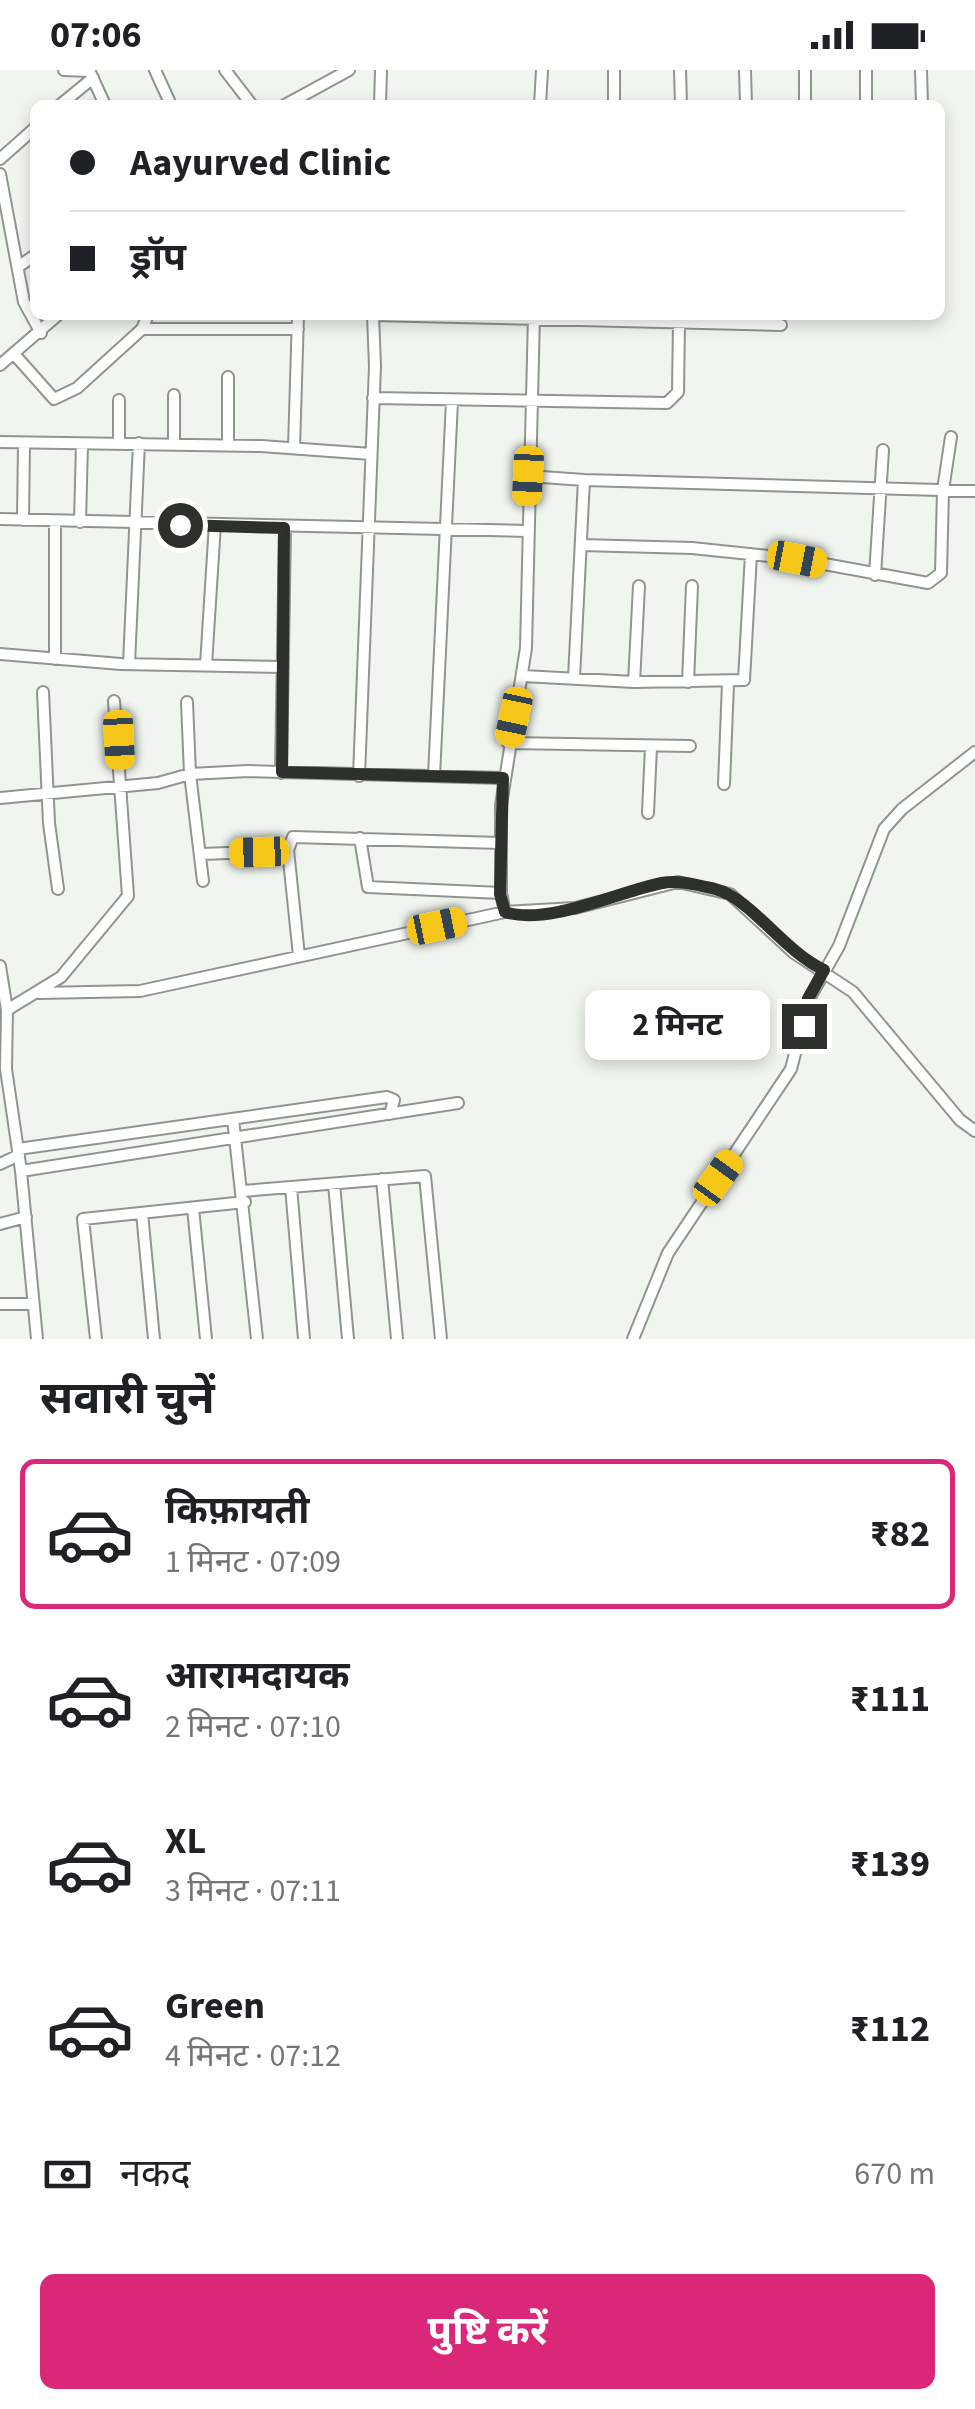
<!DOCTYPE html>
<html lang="hi">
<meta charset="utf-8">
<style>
:root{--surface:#fff;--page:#f6f6f6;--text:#202124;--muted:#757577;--line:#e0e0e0;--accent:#db2777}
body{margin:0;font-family:"Source Sans 3","Noto Sans Devanagari",sans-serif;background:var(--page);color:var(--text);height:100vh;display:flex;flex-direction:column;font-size:38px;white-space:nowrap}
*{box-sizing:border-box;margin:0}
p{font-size:32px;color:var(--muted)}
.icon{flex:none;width:55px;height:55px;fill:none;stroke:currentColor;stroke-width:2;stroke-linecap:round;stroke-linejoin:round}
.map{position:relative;height:1269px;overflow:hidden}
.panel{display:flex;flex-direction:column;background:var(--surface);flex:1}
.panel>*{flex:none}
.hud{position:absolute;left:30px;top:30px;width:915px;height:220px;border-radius:15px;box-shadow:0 5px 15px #0003;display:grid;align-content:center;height:220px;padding:0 40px;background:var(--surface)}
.end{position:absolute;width:45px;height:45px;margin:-22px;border:12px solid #2d302d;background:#fff;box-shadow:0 0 0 5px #fff}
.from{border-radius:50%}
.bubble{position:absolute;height:70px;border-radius:15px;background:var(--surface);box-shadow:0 5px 15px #0003;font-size:32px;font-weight:700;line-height:70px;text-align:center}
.car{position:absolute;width:30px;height:60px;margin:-30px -15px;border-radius:12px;box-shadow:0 0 8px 2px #0007;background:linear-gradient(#f5c518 24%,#345 0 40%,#f5c518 0 76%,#345 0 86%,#f5c518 0)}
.hud b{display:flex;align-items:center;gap:35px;height:95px;font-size:38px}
.hud b+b{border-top:2px solid var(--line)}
.hud i{width:25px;height:25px;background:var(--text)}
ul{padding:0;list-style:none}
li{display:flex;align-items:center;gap:30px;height:150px;margin:0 20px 15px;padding:0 20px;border:5px solid transparent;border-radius:15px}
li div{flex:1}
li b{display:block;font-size:38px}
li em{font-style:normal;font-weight:700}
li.selected{border-color:var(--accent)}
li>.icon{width:90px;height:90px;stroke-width:1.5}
h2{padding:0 40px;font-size:45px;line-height:120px}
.pay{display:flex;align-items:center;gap:25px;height:110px;padding:0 40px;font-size:38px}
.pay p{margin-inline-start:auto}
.cta{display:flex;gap:20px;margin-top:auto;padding:20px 40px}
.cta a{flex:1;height:115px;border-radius:15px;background:var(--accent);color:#fff;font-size:40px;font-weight:700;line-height:115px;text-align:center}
.status{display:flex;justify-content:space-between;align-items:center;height:70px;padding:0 50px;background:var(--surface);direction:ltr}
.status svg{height:28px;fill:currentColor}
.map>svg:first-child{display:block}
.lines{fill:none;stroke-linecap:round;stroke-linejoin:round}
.street-casing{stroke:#8f958f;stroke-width:14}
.street{stroke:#fff;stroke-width:10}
.route{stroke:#2d302d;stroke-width:12}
</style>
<div class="status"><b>07:06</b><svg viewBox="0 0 49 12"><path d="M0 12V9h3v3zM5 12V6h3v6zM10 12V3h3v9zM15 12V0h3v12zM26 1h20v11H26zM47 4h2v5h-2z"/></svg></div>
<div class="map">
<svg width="975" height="1269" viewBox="0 0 975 1269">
<rect width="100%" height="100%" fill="#f0f6ef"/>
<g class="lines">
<defs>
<path id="street" d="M64,0L89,1
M89,0L105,35
M155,0L171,35
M225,0L252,35
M614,0V35
M680,0L681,35
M745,0L746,35
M805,0V35
M866,0V35
M921,0L922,35
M60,35L93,8
M285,35L349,0
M380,35L381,0
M540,35L542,0
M0,89L35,58
M0,104L24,232L41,263
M18,197L35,185
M373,245L781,255
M534,245L526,578L501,735V823L505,842L575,838L678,812L730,824L794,883L853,922L960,1050L975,1061
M142,259L148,245
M15,285L54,329L77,318L142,259H298
M0,295L58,245
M228,307V376
M373,328L667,333L678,322L679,252
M0,372L261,376L371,384
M119,373V330
M174,374V325
M294,378L298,245
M528,406L584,410L574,608
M584,410L975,421
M0,449L527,461
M23,450L24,373
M55,451V589
M80,452L82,374
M581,475L692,478L797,489L928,513L941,503L943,420L951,367
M875,505L883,380
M0,584L121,594L283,597
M129,594L139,373
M206,595L215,454
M523,606L634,612L744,610L751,484
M634,612L639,516
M688,612L692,516
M43,622L49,753L58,819
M187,632L190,704L203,811
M508,673L690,676
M281,703L285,458
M359,706L375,296L373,245
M434,706L452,331
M724,714L728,613
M0,728L158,713L190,704L248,701L503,708
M648,743L651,677
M360,768L368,817L501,823
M201,784L259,782
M299,886L288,780L293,767L501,773
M0,896L7,940L6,999L21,1101L37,1269
M39,923L140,921L505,842
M7,940L61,907L128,826L114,631
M233,1049L257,1269
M18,1079L387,1027L394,1030L390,1044
M0,1094L19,1085
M21,1101L458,1033
M382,1109L397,1269
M334,1114L348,1269
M291,1117L304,1269
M243,1121L425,1106L441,1269
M193,1138L206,1269
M142,1143L154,1269
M0,1154L26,1147
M0,1234H32
M96,1269L83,1149L245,1132
M633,1269L668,1183L791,999L809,929L839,876L884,759L902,739L975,682"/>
</defs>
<use href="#street" class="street-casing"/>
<use href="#street" class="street"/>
</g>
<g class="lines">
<path class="route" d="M180,455L284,458L282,702L503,708L500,824L505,842C548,856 620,821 662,813C679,810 698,815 715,819C751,828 783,881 824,900L808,929L804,956"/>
</g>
</svg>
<i class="end from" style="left:180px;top:455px"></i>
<i class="end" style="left:804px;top:956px"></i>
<div class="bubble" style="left:585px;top:920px;width:185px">2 मिनट</div>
<i class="car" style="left:528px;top:406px;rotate:183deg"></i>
<i class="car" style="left:797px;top:489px;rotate:101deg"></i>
<i class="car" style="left:514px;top:647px;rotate:192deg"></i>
<i class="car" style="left:119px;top:670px;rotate:177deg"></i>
<i class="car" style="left:259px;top:782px;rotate:268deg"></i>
<i class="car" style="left:437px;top:856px;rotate:78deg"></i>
<i class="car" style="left:718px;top:1108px;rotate:36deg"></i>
<div class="hud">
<b><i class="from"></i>Aayurved Clinic</b>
<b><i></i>ड्रॉप</b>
</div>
</div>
<section class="panel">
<h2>सवारी चुनें</h2>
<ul>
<li class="selected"><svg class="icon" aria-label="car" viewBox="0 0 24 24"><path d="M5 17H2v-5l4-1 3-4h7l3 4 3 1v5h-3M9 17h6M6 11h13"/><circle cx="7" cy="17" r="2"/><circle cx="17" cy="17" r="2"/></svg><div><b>किफ़ायती</b><p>1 मिनट · 07:09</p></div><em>₹82</em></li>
<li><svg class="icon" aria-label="car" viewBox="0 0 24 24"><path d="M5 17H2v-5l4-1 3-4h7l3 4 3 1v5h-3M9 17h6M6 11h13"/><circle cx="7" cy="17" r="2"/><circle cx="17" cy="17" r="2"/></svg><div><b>आरामदायक</b><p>2 मिनट · 07:10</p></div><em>₹111</em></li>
<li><svg class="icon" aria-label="car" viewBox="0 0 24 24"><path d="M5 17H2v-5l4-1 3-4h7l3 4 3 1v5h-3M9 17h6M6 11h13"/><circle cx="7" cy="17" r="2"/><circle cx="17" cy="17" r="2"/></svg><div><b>XL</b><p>3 मिनट · 07:11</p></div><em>₹139</em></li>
<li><svg class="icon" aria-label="car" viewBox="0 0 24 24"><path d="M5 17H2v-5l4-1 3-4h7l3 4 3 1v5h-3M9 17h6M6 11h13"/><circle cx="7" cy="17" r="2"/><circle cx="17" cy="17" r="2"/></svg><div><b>Green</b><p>4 मिनट · 07:12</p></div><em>₹112</em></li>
</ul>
<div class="pay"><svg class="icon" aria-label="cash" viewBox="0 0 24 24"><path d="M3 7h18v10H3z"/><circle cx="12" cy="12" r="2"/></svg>नकद<p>670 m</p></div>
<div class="cta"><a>पुष्टि करें</a></div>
</section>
